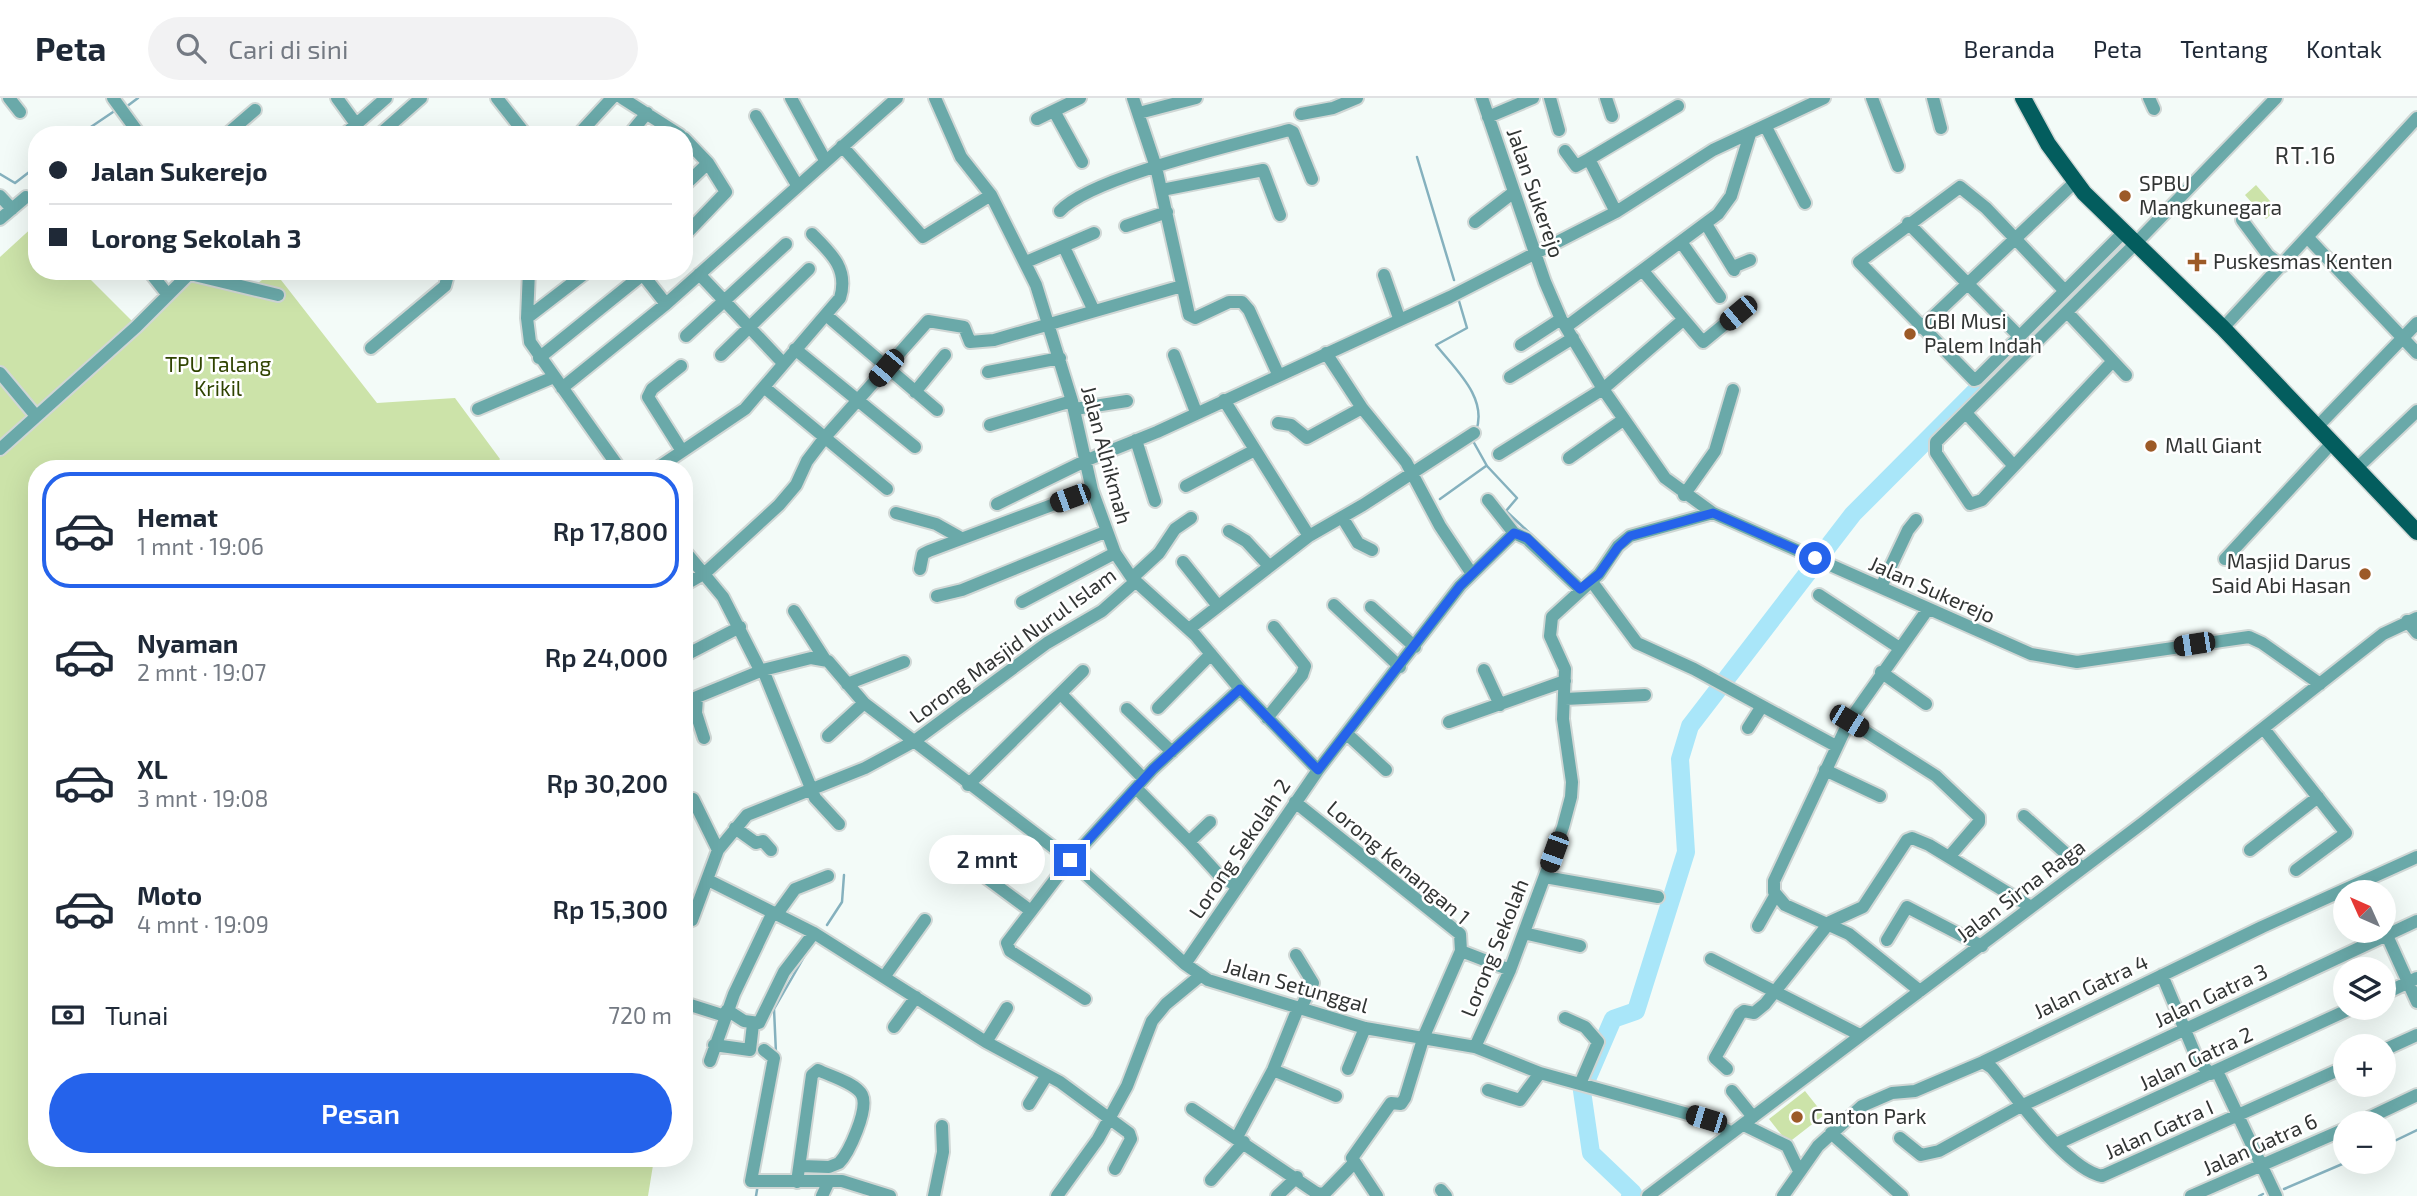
<!DOCTYPE html>
<html lang="id">
<meta charset="utf-8">
<style>
:root{--surface:#fff;--page:#f2f2f3;--text:#1f2937;--muted:#747a83;--line:#e0e1e3;--accent:#2563eb}
body{margin:0;font-family:"Exo 2",sans-serif;background:var(--page);color:var(--text);height:100vh;display:flex;flex-direction:column;font-size:26px;white-space:nowrap}
*{box-sizing:border-box;margin:0}
p{font-size:23px;color:var(--muted)}
.icon{flex:none;width:38px;height:38px;fill:none;stroke:currentColor;stroke-width:2;stroke-linecap:round;stroke-linejoin:round}
.map{position:relative;flex:1;overflow:hidden}
.drawer{position:absolute;left:28px;top:362px;width:665px;height:707px;display:flex;flex-direction:column;background:var(--surface);border-radius:28px;box-shadow:0 7px 28px #0002}
.drawer>*{flex:none}
.top-card{position:absolute;left:28px;top:28px;width:665px;height:154px;border-radius:28px;box-shadow:0 7px 28px #0002;display:grid;align-content:center;height:154px;padding:0 21px;background:var(--surface)}
.needle{width:46px;rotate:315deg}
.controls{position:absolute;left:2333px;top:782px;display:grid;gap:14px}
.controls a{display:grid;place-items:center;width:63px;height:63px;border-radius:50%;background:var(--surface);box-shadow:0 7px 28px #0002;font-size:35px}
.end{position:absolute;width:32px;height:32px;margin:-16px;border:9px solid #2563eb;background:#fff;box-shadow:0 0 0 4px #fff}
.from{border-radius:50%}
.bubble{position:absolute;height:49px;border-radius:24px;background:var(--surface);box-shadow:0 7px 28px #0002;font-size:23px;font-weight:600;line-height:49px;text-align:center}
.car{position:absolute;width:21px;height:42px;margin:-21px -10px;border-radius:9px;box-shadow:0 0 5px 2px #0007;background:linear-gradient(#222 24%,#8ab4d8 0 40%,#222 0 76%,#8ab4d8 0 86%,#222 0)}
.top-card b{display:flex;align-items:center;gap:24px;height:66px;font-size:26px}
.top-card b+b{border-top:2px solid var(--line)}
.top-card i{width:18px;height:18px;background:var(--text)}
ul{padding:12px 0 0;list-style:none}
li{display:flex;align-items:center;gap:21px;height:116px;margin:0 14px 10px;padding:0 7px;border:4px solid transparent;border-radius:28px}
li div{flex:1}
li b{display:block;font-size:26px}
li em{font-style:normal;font-weight:600}
li.current{border-color:var(--accent)}
li>.icon{width:63px;height:63px;stroke-width:1.5}
.pay{display:flex;align-items:center;gap:18px;height:77px;padding:0 21px;font-size:26px}
.pay p{margin-inline-start:auto}
.button{display:flex;gap:14px;margin-top:auto;padding:14px 21px}
.button a{flex:1;height:80px;border-radius:42px;background:var(--accent);color:#fff;font-size:28px;font-weight:600;line-height:80px;text-align:center}
header{display:flex;align-items:center;gap:42px;box-sizing:border-box;height:98px;padding:0 35px;background:var(--surface);border-bottom:2px solid var(--line)}
header strong{font-size:33px}
nav{display:flex;gap:38px;margin-inline-start:auto;font-size:24px}
.search{width:490px;height:63px;background:var(--page);display:flex;align-items:center;gap:18px;box-sizing:border-box;padding:0 24px;border-radius:38px;color:var(--muted);font-size:26px}
.map>svg:first-child{display:block}
.green{fill:#cce3a9}
.lines{fill:none;stroke-linecap:round;stroke-linejoin:round}
.stream{stroke:#85b1be;stroke-width:2.5}
.river{stroke:#a9e6f9;stroke-width:18}
.minor-casing{stroke:#d0d7d5;stroke-width:16}
.major-casing{stroke:#d0d7d5;stroke-width:19}
.minor{stroke:#6aa9a9;stroke-width:12}
.major{stroke:#035d5e;stroke-width:16}
.route{stroke:#2563eb;stroke-width:9}
.poi-dot{fill:#9c5a27;stroke:#fff;stroke-width:2.5}
.labels{text-anchor:middle;stroke-width:5;stroke-linejoin:round;paint-order:stroke}
.poi-label{font-size:21px;fill:#323534;stroke:#fff;text-anchor:start}
.street-label{font-size:21px;fill:#323534;stroke:#fff}
.park-label{font-size:21px;fill:#2f4300;stroke:#fff}
.neighbourhood-label{font-size:23px;letter-spacing:2px;fill:#323534;stroke:#fff}
</style>
<header>
<strong>Peta</strong>
<div class="search"><svg class="icon" aria-label="search" viewBox="0 0 24 24"><circle cx="10" cy="10" r="6"/><path d="M15 15l6 6"/></svg>Cari di sini</div>
<nav><a>Beranda</a><a>Peta</a><a>Tentang</a><a>Kontak</a></nav>
</header>
<div class="map">
<svg width="2417" height="1098" viewBox="0 0 2417 1098">
<rect width="100%" height="100%" fill="#f3fbf8"/>
<path class="green" d="M2256,87L2277,111L2266,121L2245,97Z
M36,126L37,173H82L135,226L192,181L250,191L274,173L377,305L455,300L500,361L493,371H37V1060L654,1061L648,1098H0V159Z
M1805,993L1824,1017L1788,1045L1769,1021Z"/>
<g class="lines">
<path class="stream" d="M126,9L138,0
M79,37L116,12
M1417,59L1454,182
M0,76L15,85L37,68
M1459,203L1467,230L1436,247C1456,272 1488,300 1476,333
M1473,343L1487,368L1517,400L1506,413L1583,485
M1440,401L1486,368
M827,827L842,804L844,777
M776,955L774,911L808,852
M2384,1048L2417,1032
M2284,1091L2347,1064
M756,1098L758,1086
M2259,1098L2263,1096"/>
<path class="river" d="M1630,1098L1633,1095L1591,1055L1582,993L1613,921L1636,913L1686,754L1680,661L1690,628L1853,416L2128,140"/>
<defs>
<path id="minor" d="M9,0L20,14
M113,0L140,37
M337,0L356,26
M497,0L526,37
M622,0L680,37
M791,0L825,62
M935,0L961,59L991,97L1036,187L1072,303L1092,392L1115,455L1132,480L1195,537L1240,591L1318,672
M1133,0L1156,69L1189,217L1195,220L1229,204H1242L1249,212L1278,276
M1482,0L1545,184L1561,221L1603,291L1665,380L1713,415L2031,556L2077,564L2249,539L2262,545L2320,586
M1550,0L1559,32
M1606,0L1612,18
M1872,0L1898,68
M1933,0L1941,30
M2149,0L2154,11
M1054,13L1082,64
M1139,15L1196,0
M1301,16L1333,10L1357,0
M756,18L797,87
M1488,19L1533,0
M1037,21L1080,0
M1766,29L1805,105
M226,37L255,12
M344,37L386,0
M379,37L421,0
M578,37L612,0
M629,37L647,15
M684,40L708,65L726,94L684,138
M842,48L923,139L991,97
M1565,53L1576,68L1589,61L1616,114
M1589,61L1678,8
M684,88L708,65
M1162,92L1263,72L1280,117
M0,98L12,111
M1060,113C1091,79 1238,46 1289,32L1293,34L1312,81
M0,121L26,99
M2242,122L2268,157L2282,168
M1475,124L1514,94
M1908,125L2019,238
M1706,126L1734,172
M1126,128L1167,114
M2308,140L2417,255
M1681,144L1720,199
M1064,149L1094,213
M1026,164L1094,135
M1733,169L1750,162
M149,173L168,197
M529,173L527,220L530,244L620,371
M640,173L666,206
M1643,173L1703,244L1749,206
M190,176L278,197
M699,176L783,265
M1384,177L1399,220
M2065,193L1986,110L1960,89L1859,164L1974,282L1977,281L2124,134
M2067,214L2126,277
M826,217L937,312
M527,220L588,173
M1566,229L1718,116L1731,98L1750,36
M1921,230L2075,84
M2223,230L2417,20
M686,238L786,146
M1521,247L1561,221
M371,250L445,188L449,173
M795,251L915,349
M1326,255L1362,310L1406,364L1440,428L1472,476
M721,257L809,171
M1174,257L1196,314
M539,260L647,173
M2112,264L1982,402L1970,406L1936,355V344L2135,146L2276,0
M681,268L652,291L648,299L682,353
M988,274L1060,260
M0,275L36,318
M1510,279L1573,240
M764,289L887,391
M562,290L666,206L897,0
M915,294L945,257
M1224,302L1309,438
M478,311L554,279
M1075,311L1127,303
M1966,315L2014,368
M1278,325L1291,327L1307,340L1362,310
M990,327L1072,303
M2317,329L2417,225
M1136,342L1155,403
M0,351L136,229L192,173
M1499,356L1603,291L1683,222
M1569,360L1623,322
M656,371L745,311L840,200C849,171 831,155 812,136
M2356,371L2417,313
M1186,388L1255,352
M1684,397L1715,353L1733,292
M1488,402L1514,435
M997,406L1087,362L1157,334L1450,199L1616,114L1713,52L1824,0
M896,415L936,426L961,440
M1342,419L1358,445L1372,452
M1229,433L1246,443L1269,468
M684,452L723,499L759,570L763,572L811,560L828,563L864,605L1070,762L1185,866L1208,882L1365,930L1475,949L1540,975L1706,1021L1732,1035
M2225,461L2332,345
M1183,464L1218,508
M920,471L923,456L929,453L1092,392
M1132,480L1159,455L1175,431L1191,420
M1592,484L1637,545L1694,571L1762,608
M684,487L705,475L779,407L796,387L807,363L826,338L928,223L964,229L970,244L994,242L1182,188
M1881,489L1908,432L1916,422
M1819,497L1898,549
M937,498L962,492L1105,434
M1022,504L1115,455
M1334,507L1400,569
M1371,509L1415,549
M794,513L824,560
M2407,523L2417,535
M1189,531L1309,438L1363,407L1474,335
M684,558L740,529
M1484,572L1500,607
M1881,574L1926,606
M847,586L904,564
M1061,596L1144,681
M1565,601L1645,597
M1158,610L1211,556
M1127,611L1172,654
M1267,620L1302,577L1305,568L1274,529
M1849,623L1936,678L1979,719V724L1949,759
M1449,624L1565,583
M1748,630L1762,608L1836,648
M2264,631L2346,735L2296,772
M1347,636L1386,672
M828,638L864,605
M704,640L696,615L697,599L763,572L815,700L839,726
M1825,672L1880,698
M968,687L1083,573
M1136,690L1189,744
M693,701L718,752
M1295,704L1460,836L1461,853L1424,938L1405,1000L1401,1006L1391,1005L1352,1060L1377,1098
M2024,718L2082,770
M1210,724L1189,744L1218,776L1238,789
M735,730L756,745L763,743L771,752
M2250,752L2318,699
M965,764L1031,813
M1545,779L1658,799
M708,782L814,835L986,944L1060,984L1129,1035L1131,1041L1115,1071
M777,816L795,791L828,778
M684,823L692,822L718,752L747,717L865,670L913,644L1047,545L1102,513L1136,483
M1758,828L1775,798
M2384,831L2417,904
M1524,835L1580,848
M1887,842L1907,809L1982,848
M1461,853L1510,872
M1296,857L1313,885L1301,910
M1711,861L1860,937
M1185,866L1318,672L1460,488L1514,435L1527,441L1580,491
M684,871L685,868
M2162,877L2198,963L2211,976
M884,879L925,822
M1920,893L1849,836L1785,807L1774,794V783L1849,623L1928,511
M2384,896L2417,880
M1085,901L1010,853L1007,845L1070,762L1153,671L1240,591
M684,905L725,918
M727,912L744,923L759,925L784,874L814,835
M1565,920L1585,929L1598,944L1580,986
M894,929L916,899
M986,944L1007,910
M714,947L750,952L753,926
M1475,949L1510,872L1563,729L1571,699L1572,684L1563,621L1565,571L1550,538L1552,519L1599,476L1618,448L1630,438L1713,415
M764,952L774,960L751,1083H842L890,1098
M2384,952L2417,937
M710,963L734,896L773,814
M1983,964L1992,970C2016,998 2066,1071 2102,1078L2345,969
M1348,971L1365,930
M1727,971L1715,960L1740,916L1744,913L1754,915L1765,906L1830,824L1863,809L1907,742L1912,740L1929,747L2031,809
M1273,972L1336,998
M2217,973L2276,1098
M1488,992L1520,1002L1540,975
M1732,993L1753,1019
M1029,1006L1047,977
M1192,1011L1318,1096L1325,1095L1354,1065
M2356,1026L2417,997
M1744,1027L1787,1048L1799,1073
M1831,1035L1902,1098
M1237,1039L1273,972L1298,910
M1900,1040L1921,1057L1939,1053L2021,1008L2417,823
M2056,1046L2352,910
M1211,1082L1244,1044
M797,1084L812,977L818,972C830,978 856,985 862,997C869,1011 849,1055 839,1065L829,1069L801,1068
M1441,1092L1446,1098
M822,1098L829,1083
M934,1098L943,1054L942,1028
M1057,1098L1098,1041L1127,988L1152,923L1166,906L1200,878
M1277,1098L1297,1079
M1648,1098L2144,724L2383,536L2417,520
M1783,1098L1818,1048L1862,1008L1892,995L1915,993L1983,964L2262,829L2417,759
M2191,1098L2345,1031"/>
<path id="major" d="M2023,0L2048,46L2084,95L2223,230L2417,434"/>
</defs>
<use href="#minor" class="minor-casing"/>
<use href="#major" class="major-casing"/>
<use href="#minor" class="minor"/>
<use href="#major" class="major"/>
</g>
<g class="lines">
<path class="route" d="M1070,762L1153,671L1240,591L1318,672L1460,488L1514,435L1527,440L1580,491L1599,476L1618,449L1630,438L1713,415L1815,460"/>
</g>
<g class="poi-dot">
<circle cx="2125" cy="98" r="7"/>
<path d="M2193.5 153.5h7v7h7v7h-7v7h-7v-7h-7v-7h7z"/>
<circle cx="1910" cy="236" r="7"/>
<circle cx="2151" cy="348" r="7"/>
<circle cx="2365" cy="476" r="7"/>
<circle cx="1797" cy="1019" r="7"/>
</g>
<g class="labels">
<g class="poi-label">
<text x="2139" y="93">SPBU<tspan x="2139" dy="24">Mangkunegara</tspan></text>
<text x="2213" y="171">Puskesmas Kenten</text>
<text x="1924" y="231">GBI Musi<tspan x="1924" dy="24">Palem Indah</tspan></text>
<text x="2165" y="355">Mall Giant</text>
<text x="2351" y="471" text-anchor="end">Masjid Darus<tspan x="2351" dy="24">Said Abi Hasan</tspan></text>
<text x="1811" y="1026">Canton Park</text>
</g>
<g class="street-label">
<text transform="translate(1535 95) rotate(71)" y="7">Jalan Sukerejo</text>
<text transform="translate(1106 357) rotate(75)" y="7">Jalan Alhikmah</text>
<text transform="translate(1932 492) rotate(24)" y="7">Jalan Sukerejo</text>
<text transform="translate(1013 548) rotate(-36)" y="7">Lorong Masjid Nurul Islam</text>
<text transform="translate(1240 751) rotate(-56)" y="7">Lorong Sekolah 2</text>
<text transform="translate(1398 765) rotate(40)" y="7">Lorong Kenangan 1</text>
<text transform="translate(2021 793) rotate(-37)" y="7">Jalan Sirna Raga</text>
<text transform="translate(1495 850) rotate(-68)" y="7">Lorong Sekolah</text>
<text transform="translate(1296 888) rotate(16)" y="7">Jalan Setunggal</text>
<text transform="translate(2091 889) rotate(-25)" y="7">Jalan Gatra 4</text>
<text transform="translate(2211 898) rotate(-25)" y="7">Jalan Gatra 3</text>
<text transform="translate(2196 961) rotate(-25)" y="7">Jalan Gatra 2</text>
<text transform="translate(2159 1032) rotate(-24)" y="7">Jalan Gatra I</text>
<text transform="translate(2260 1047) rotate(-24)" y="7">Jalan Gatra 6</text>
</g>
<g class="park-label">
<text x="218" y="274">TPU Talang<tspan x="218" dy="24">Krikil</tspan></text>
</g>
<g class="neighbourhood-label">
<text x="2306" y="66">RT.16</text>
</g>
</g>
</svg>
<div class="controls">
<a><svg class="needle" viewBox="-14 -14 28 28"><path d="M0-13l5 13h-10z" fill="#e53935"/><path d="M0 13l5-13h-10z" fill="#747a83"/></svg></a>
<a><svg class="icon" aria-label="layers" viewBox="0 0 24 24"><path d="M12 4l9 5-9 5-9-5zM3 14l9 5 9-5"/></svg></a>
<a>+</a>
<a>−</a>
</div>
<i class="end from" style="left:1815px;top:460px"></i>
<i class="end" style="left:1070px;top:762px"></i>
<div class="bubble" style="left:929px;top:737px;width:116px">2 mnt</div>
<i class="car" style="left:1738px;top:215px;rotate:230deg"></i>
<i class="car" style="left:886px;top:270px;rotate:220deg"></i>
<i class="car" style="left:1070px;top:400px;rotate:250deg"></i>
<i class="car" style="left:2194px;top:546px;rotate:261deg"></i>
<i class="car" style="left:1849px;top:623px;rotate:121deg"></i>
<i class="car" style="left:1554px;top:754px;rotate:200deg"></i>
<i class="car" style="left:1706px;top:1021px;rotate:287deg"></i>
<div class="top-card">
<b><i class="from"></i>Jalan Sukerejo</b>
<b><i></i>Lorong Sekolah 3</b>
</div>
<section class="drawer">
<ul>
<li class="current"><svg class="icon" aria-label="car" viewBox="0 0 24 24"><path d="M5 17H2v-5l4-1 3-4h7l3 4 3 1v5h-3M9 17h6M6 11h13"/><circle cx="7" cy="17" r="2"/><circle cx="17" cy="17" r="2"/></svg><div><b>Hemat</b><p>1 mnt · 19:06</p></div><em>Rp 17,800</em></li>
<li><svg class="icon" aria-label="car" viewBox="0 0 24 24"><path d="M5 17H2v-5l4-1 3-4h7l3 4 3 1v5h-3M9 17h6M6 11h13"/><circle cx="7" cy="17" r="2"/><circle cx="17" cy="17" r="2"/></svg><div><b>Nyaman</b><p>2 mnt · 19:07</p></div><em>Rp 24,000</em></li>
<li><svg class="icon" aria-label="car" viewBox="0 0 24 24"><path d="M5 17H2v-5l4-1 3-4h7l3 4 3 1v5h-3M9 17h6M6 11h13"/><circle cx="7" cy="17" r="2"/><circle cx="17" cy="17" r="2"/></svg><div><b>XL</b><p>3 mnt · 19:08</p></div><em>Rp 30,200</em></li>
<li><svg class="icon" aria-label="car" viewBox="0 0 24 24"><path d="M5 17H2v-5l4-1 3-4h7l3 4 3 1v5h-3M9 17h6M6 11h13"/><circle cx="7" cy="17" r="2"/><circle cx="17" cy="17" r="2"/></svg><div><b>Moto</b><p>4 mnt · 19:09</p></div><em>Rp 15,300</em></li>
</ul>
<div class="pay"><svg class="icon" aria-label="cash" viewBox="0 0 24 24"><path d="M3 7h18v10H3z"/><circle cx="12" cy="12" r="2"/></svg>Tunai<p>720 m</p></div>
<div class="button"><a>Pesan</a></div>
</section>
</div>
